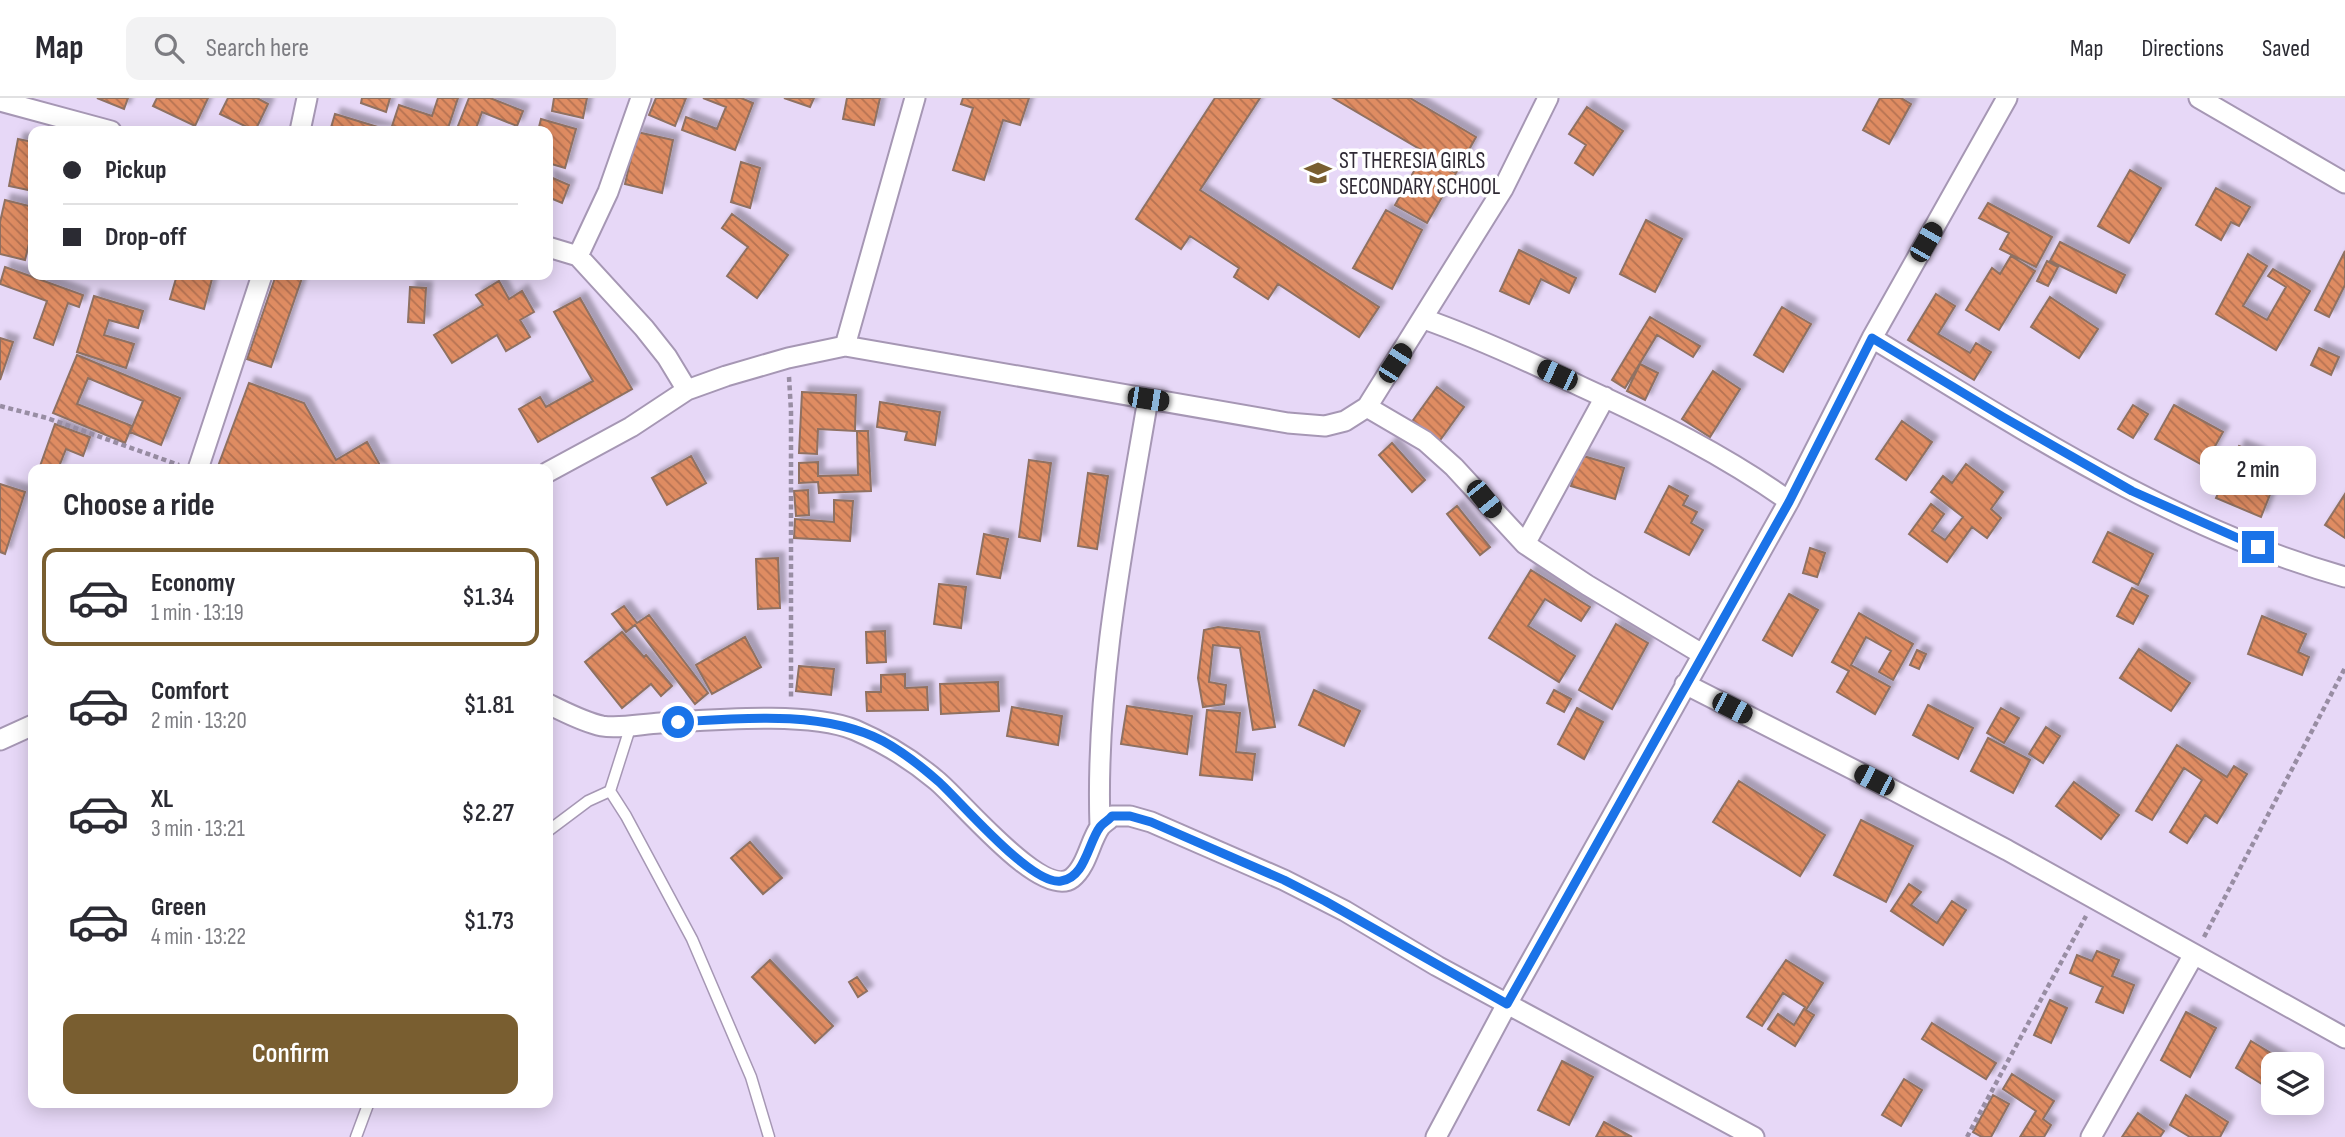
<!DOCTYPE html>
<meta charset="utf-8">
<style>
:root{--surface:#fff;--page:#f2f2f3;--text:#2b2b33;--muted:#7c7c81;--line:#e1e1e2;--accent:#795e30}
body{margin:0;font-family:"Sofia Sans Condensed",sans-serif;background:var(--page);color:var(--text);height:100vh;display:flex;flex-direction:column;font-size:26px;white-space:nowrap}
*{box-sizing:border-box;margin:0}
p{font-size:23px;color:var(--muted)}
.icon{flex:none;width:38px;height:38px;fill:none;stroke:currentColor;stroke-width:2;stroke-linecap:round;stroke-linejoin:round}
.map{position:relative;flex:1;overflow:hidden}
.drawer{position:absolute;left:28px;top:366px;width:525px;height:644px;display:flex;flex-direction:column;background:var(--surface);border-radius:14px;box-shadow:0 4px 18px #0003}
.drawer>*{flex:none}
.guide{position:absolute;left:28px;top:28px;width:525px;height:154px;border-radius:14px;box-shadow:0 4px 18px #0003;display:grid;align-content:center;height:154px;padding:0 35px;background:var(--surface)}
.fabs{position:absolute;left:2261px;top:954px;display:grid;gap:14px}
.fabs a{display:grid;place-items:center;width:63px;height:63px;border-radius:14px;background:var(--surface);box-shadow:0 4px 18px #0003;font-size:35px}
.end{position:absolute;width:32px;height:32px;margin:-16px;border:9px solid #1a73e8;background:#fff;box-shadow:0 0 0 4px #fff}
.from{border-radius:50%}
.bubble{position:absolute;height:49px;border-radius:14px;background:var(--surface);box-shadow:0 4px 18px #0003;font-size:23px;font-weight:600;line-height:49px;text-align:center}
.car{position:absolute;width:21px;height:42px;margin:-21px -10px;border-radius:9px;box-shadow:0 0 5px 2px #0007;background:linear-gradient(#222 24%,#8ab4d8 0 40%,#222 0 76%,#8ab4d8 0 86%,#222 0)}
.guide b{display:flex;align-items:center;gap:24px;height:66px;font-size:26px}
.guide b+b{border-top:2px solid var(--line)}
.guide i{width:18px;height:18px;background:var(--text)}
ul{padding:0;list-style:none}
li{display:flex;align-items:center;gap:21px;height:98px;margin:0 14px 10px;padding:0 21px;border:4px solid transparent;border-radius:14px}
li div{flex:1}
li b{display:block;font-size:26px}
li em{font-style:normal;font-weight:600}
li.selected{border-color:var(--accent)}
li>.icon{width:63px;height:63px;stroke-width:1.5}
h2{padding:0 35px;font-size:32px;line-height:84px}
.cta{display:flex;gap:14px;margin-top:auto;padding:14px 35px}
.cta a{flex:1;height:80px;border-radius:14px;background:var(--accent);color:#fff;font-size:28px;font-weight:600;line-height:80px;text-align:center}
header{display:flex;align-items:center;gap:42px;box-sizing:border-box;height:98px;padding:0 35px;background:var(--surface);border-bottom:2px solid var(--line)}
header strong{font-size:33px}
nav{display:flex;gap:38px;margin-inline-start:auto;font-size:24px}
.search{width:490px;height:63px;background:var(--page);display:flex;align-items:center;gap:18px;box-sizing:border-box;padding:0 24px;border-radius:14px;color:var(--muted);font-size:26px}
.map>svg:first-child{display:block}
.building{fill:url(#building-back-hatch);stroke:#8f7162;stroke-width:2;filter:url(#shadow)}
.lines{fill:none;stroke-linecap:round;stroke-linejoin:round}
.service-casing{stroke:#a697b4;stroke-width:13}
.minor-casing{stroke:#a697b4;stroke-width:23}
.path{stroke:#988da3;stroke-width:4.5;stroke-dasharray:5 3.5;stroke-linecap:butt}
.service{stroke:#fff;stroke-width:10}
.minor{stroke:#fff;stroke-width:19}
.route{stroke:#1a73e8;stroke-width:9}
.labels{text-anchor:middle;stroke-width:7;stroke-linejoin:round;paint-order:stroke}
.poi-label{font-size:23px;fill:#2f2934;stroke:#fff;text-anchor:start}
</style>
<header>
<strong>Map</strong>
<div class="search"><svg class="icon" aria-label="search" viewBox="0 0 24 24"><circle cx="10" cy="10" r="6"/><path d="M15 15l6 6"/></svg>Search here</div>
<nav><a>Map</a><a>Directions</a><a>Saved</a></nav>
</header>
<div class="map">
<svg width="2345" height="1039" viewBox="0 0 2345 1039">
<defs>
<pattern id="building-back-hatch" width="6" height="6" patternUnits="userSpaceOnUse" patternTransform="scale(1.75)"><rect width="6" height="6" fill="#df8c62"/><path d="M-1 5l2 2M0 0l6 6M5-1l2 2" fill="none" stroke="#b57252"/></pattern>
<filter id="shadow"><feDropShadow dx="6" dy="-6" stdDeviation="2" flood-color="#0004"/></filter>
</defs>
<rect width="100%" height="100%" fill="#e7d8f7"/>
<path class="building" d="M97,0H128L124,11Z
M157,0H208L195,28L153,8Z
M228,0H257L268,6L255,33L220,16Z
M362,0H390L386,14L361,5Z
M438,0H458L447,33H407L392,28L399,7L432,18Z
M469,0H490L523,13L517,28L482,14L475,33H456Z
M554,0H587L583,20L552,13Z
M656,0H686L675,28L649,17Z
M703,0H741L753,5L735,52L682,32L686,19L717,31L726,9Z
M784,0H814L810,9Z
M847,0H880L874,27L843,21Z
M963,0H1029L1020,27L1003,22L984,82L953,72L973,10L961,6Z
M1215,0H1260L1200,92L1379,209L1359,239L1278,186L1268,201L1234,179L1239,170L1190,138L1181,151L1136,121Z
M1333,0H1410L1476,39L1457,73Z
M1880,0H1901L1911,6L1889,46L1863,32Z
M1587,9L1623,33L1593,77L1575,65L1586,47L1569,36Z
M335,16L391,33H330Z
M541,21L576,31L565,70L548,65V33H538Z
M637,34L673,42L662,95L625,86Z
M18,41L33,44V93L9,88Z
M1423,57L1456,75L1427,125L1395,107Z
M741,64L760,70L750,110L731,104Z
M2130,72L2161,90L2129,145L2098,128Z
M548,78L569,87L562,105L548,99Z
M2216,90L2250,109L2239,128L2231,124L2221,142L2196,127Z
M5,102L33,109V129L25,162L0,156V124Z
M1988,105L2052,139L2036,169L2000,151L2009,135L1979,120Z
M1386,112L1422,132L1392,191L1353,170Z
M732,116L788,157L757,200L727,178L748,149L722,130Z
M1646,122L1682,141L1655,194L1620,176Z
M2060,144L2125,177L2116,195L2050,163Z
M1519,152L1576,180L1569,195L1541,181L1529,206L1500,193Z
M2345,153V187L2329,219L2315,212Z
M2248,156L2267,168L2243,208L2267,222L2286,189L2268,178L2273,171L2310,193L2276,252L2216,216Z
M2011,158L2035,173L1999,232L1966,212L1992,170L2000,176Z
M2047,163L2058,169L2048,188L2037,183Z
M5,169L83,197L79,209L68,205L53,247L34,240L47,203L0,186Z
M177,177H213L204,211L170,201Z
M276,177H303L271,269L247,261Z
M499,183L509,201L522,193L534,214L520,222L530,239L506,253L497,237L452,265L434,237L483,207L476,197Z
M410,189L426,190L424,225L408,224Z
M1936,196L1955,208L1938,236L1970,255L1976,245L1991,254L1974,282L1908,242Z
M94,198L143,213L138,230L109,222L104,237L134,246L126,270L77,254Z
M2050,199L2098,231L2079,260L2031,229Z
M580,200L632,291L538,344L519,311L540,299L546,309L593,283L554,214Z
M1782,209L1811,226L1783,274L1754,257Z
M1650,219L1700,248L1693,259L1657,237L1625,290L1612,282Z
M0,240L13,244L0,282Z
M2319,250L2339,259L2331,277L2311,267Z
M77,257L180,300L161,347L130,334L143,303L88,280L77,306L132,328L125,345L53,315Z
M1640,266L1658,275L1645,302L1627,293Z
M1713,273L1740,291L1710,339L1682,321Z
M249,285L304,305L336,362L367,344L382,371H217Z
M1437,289L1464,309L1438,345L1411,325Z
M802,294L856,297L855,333L818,331L817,356L799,355Z
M880,304L940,314L935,347L905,342L907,334L877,329Z
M2133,307L2148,316L2133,340L2118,331Z
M2174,307L2223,334L2204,368L2155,341Z
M1902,323L1932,344L1906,382L1876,361Z
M55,326L90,339L83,358L66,351L58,371H39Z
M857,333H868L871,393L819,395L818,384L799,385V365L818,364V378L858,377Z
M1392,345L1425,382L1412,394L1379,357Z
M2239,348L2259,356L2252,374L2232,367Z
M1580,357L1624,370L1615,401L1571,388Z
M691,358L706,385L667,407L652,380Z
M1029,362L1051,365L1040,443L1019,439Z
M1966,366L2003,394L1991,411L2001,420L1987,440L1972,429L1947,464L1909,436L1931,406L1944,416L1932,433L1945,442L1963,419L1931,394L1943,378L1952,385Z
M2229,370L2273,389L2261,419L2216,400Z
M1088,375L1108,378L1097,451L1078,448Z
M0,386L25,394L5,456L0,454Z
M1669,388L1688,398L1683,407L1697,414L1691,425L1703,432L1689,457L1645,434Z
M808,392L809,417L796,418L794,393Z
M2345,396V440L2325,427Z
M834,402L853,403L850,443L794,440L795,421L834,424Z
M1457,408L1490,449L1480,457L1447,416Z
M2108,434L2153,456L2138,487L2093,464Z
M984,436L1008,441L1000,480L977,476Z
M1810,450L1825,455L1817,479L1803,475Z
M778,460L780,510L758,511L756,461Z
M1531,472L1590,509L1581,523L1545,501L1528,528L1575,558L1559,584L1489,540Z
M939,486L966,489L961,530L934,526Z
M2132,490L2148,498L2133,526L2117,518Z
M1789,496L1818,512L1792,558L1763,542Z
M624,508L637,525L649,517L708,595L695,606L635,527L626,534L612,516Z
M1859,515L1913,546L1893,582L1879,574L1891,553L1866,539L1851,567L1890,589L1875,616L1837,594L1849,573L1832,564Z
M2262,518L2306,536L2298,554L2309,559L2302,577L2248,556Z
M1616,526L1648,545L1612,611L1579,592Z
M1218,529L1259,534L1275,629L1253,632L1240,550L1213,547L1209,584L1226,587L1224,606L1203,609L1198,580L1204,532Z
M885,533L886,564L867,565L866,534Z
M622,534L644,559L646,557L672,588L661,598L651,586L622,610L585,564Z
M745,539L761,569L712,596L696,567Z
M2139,551L2190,585L2171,613L2120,580Z
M1917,552L1926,556L1919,571L1910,567Z
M799,568L834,571L831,597L796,593Z
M905,576V590L927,589L928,612L867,613L866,594H881V577Z
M998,584L999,613L941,616L940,586Z
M1314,592L1360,613L1344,648L1299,627Z
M1554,592L1571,601L1564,614L1547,605Z
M1928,607L1973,630L1958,661L1913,637Z
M1127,608L1192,618L1187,656L1121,646Z
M1012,609L1062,618L1058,647L1007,638Z
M1577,610L1603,624L1584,661L1558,646Z
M2001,610L2019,620L2004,645L1987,635Z
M1207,612L1240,615L1236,654L1255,656L1252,682L1200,677Z
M2046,629L2060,638L2043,665L2029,656Z
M1988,640L2030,662L2013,695L1971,673Z
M2177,647L2227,679L2234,668L2247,676L2217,725L2205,717L2187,745L2170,734L2202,682L2184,670L2152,722L2136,713Z
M1739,683L1825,737L1800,778L1713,724Z
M2074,684L2119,717L2101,741L2056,708Z
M1861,722L1913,748L1886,804L1834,777Z
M750,744L782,780L763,796L731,760Z
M1909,786L1921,794L1911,807L1937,825L1952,803L1966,812L1943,847L1891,813Z
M2097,853L2119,862L2112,878L2134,887L2123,915L2096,904L2103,889L2070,875L2077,857L2092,863Z
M770,862L833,928L815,945L752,879Z
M1786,862L1823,885L1806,912L1814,917L1795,948L1768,931L1778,916L1794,927L1805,909L1783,895L1762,928L1747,919Z
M857,879L867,893L858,899L849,884Z
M2050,902L2067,910L2051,945L2034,937Z
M2186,914L2216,930L2190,979L2161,962Z
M1932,925L1996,965L1986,981L1922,941Z
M2251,943L2289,966H2273V993L2236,970Z
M1562,963L1593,979L1569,1027L1538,1012Z
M2012,976L2054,1003L2043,1021L2051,1027L2044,1039H2020L2036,1013L2003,991Z
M1904,981L1922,992L1901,1028L1882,1017Z
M1993,997L2009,1006L1991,1039H1982L1973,1034Z
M2186,997L2228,1024L2220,1039H2190L2170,1027Z
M2138,1015L2164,1033L2160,1039H2122Z
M1604,1024L1632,1039H1596Z"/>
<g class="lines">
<defs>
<path id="service" d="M631,627L610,693L626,718L692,841L751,979L769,1039
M548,733L588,703L610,693
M356,1039L369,1004"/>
<path id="minor" d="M2199,0L2345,85
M0,3L111,33
M300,33L307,0
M548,149L578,158L644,230L667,259L687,292
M578,158L608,94L641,0
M1424,221C1478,240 1530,264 1582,289C1654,322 1724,357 1789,403
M1872,240C2022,331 2174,431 2345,479
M845,248L915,0
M1367,309L1425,343L1454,369L1525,446L1587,487L1702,556
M198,371L262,177
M548,374L631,329L687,292L726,278L788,260L845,248L1288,325L1325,328L1345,323L1367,309L1503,91L1548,0
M1525,446L1605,299
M1685,586L1874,682L2007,752L2345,940
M548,606C565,614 583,624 602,628C619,631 642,626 660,625C711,622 809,613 855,632C885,645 911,661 936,682C959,700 1042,803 1072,780C1087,768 1090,743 1100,729C1103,725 1109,722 1112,718H1130L1151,724L1284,782L1345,813L1437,868L1754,1039
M0,642L33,627
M1100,729C1095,585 1124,443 1148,301
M1436,1039L1507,906L1789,403L1872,240L2007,0
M2091,1039L2193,858"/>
</defs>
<use href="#service" class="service-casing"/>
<use href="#minor" class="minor-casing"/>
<path class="path" d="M789,279L791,313V602
M0,308L47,320L179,367
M2204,839L2345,570
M1967,1039L2086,818"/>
<use href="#service" class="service"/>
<use href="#minor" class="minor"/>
</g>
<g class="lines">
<path class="route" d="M678,624C742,620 824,612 883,643C903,654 922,669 939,684C962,705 1032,788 1061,783C1085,780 1088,745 1100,729C1103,725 1109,722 1112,718H1130L1151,724L1284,782L1325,803L1507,906L1789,404L1872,240L2003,319L2132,393L2258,449"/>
</g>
<defs>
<symbol id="school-bare" viewBox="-9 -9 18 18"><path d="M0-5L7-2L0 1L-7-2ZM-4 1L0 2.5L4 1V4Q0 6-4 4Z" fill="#795e30" stroke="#fff" stroke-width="2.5" paint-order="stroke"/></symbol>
</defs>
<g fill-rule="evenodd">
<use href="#school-bare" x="1299" y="56" width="38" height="38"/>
</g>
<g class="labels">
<g class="poi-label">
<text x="1339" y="70">ST THERESIA GIRLS<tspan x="1339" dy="26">SECONDARY SCHOOL</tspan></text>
</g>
</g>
</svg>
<div class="fabs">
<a><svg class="icon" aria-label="layers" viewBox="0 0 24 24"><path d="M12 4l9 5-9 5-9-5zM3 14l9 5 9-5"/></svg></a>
</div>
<i class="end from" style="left:678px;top:624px"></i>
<i class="end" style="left:2258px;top:449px"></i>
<div class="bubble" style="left:2200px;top:348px;width:116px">2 min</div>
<i class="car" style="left:1926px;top:144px;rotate:30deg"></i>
<i class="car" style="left:1395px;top:265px;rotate:33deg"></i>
<i class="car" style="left:1557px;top:277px;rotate:295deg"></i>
<i class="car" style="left:1148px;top:301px;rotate:99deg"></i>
<i class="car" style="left:1484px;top:401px;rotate:141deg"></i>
<i class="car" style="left:1732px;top:610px;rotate:117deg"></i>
<i class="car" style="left:1874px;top:682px;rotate:297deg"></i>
<div class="guide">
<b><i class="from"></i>Pickup</b>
<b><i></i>Drop-off</b>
</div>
<section class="drawer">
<h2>Choose a ride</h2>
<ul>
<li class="selected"><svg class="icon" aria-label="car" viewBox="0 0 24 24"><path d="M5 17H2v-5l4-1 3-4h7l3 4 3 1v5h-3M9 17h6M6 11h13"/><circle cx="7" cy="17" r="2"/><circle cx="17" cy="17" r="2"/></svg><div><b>Economy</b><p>1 min · 13:19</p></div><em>$1.34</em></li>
<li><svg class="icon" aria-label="car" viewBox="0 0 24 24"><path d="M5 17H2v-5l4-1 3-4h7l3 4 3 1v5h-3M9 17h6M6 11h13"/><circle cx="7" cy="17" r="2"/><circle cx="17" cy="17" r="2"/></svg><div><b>Comfort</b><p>2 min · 13:20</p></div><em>$1.81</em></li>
<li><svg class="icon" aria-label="car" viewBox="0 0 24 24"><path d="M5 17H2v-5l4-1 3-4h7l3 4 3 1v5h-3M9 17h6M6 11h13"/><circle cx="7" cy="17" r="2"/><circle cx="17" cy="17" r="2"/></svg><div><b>XL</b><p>3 min · 13:21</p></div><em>$2.27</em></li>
<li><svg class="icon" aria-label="car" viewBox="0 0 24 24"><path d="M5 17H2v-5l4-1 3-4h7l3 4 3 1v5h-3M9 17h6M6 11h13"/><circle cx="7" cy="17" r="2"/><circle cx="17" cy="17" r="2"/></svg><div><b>Green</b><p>4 min · 13:22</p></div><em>$1.73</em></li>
</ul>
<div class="cta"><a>Confirm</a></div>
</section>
</div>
